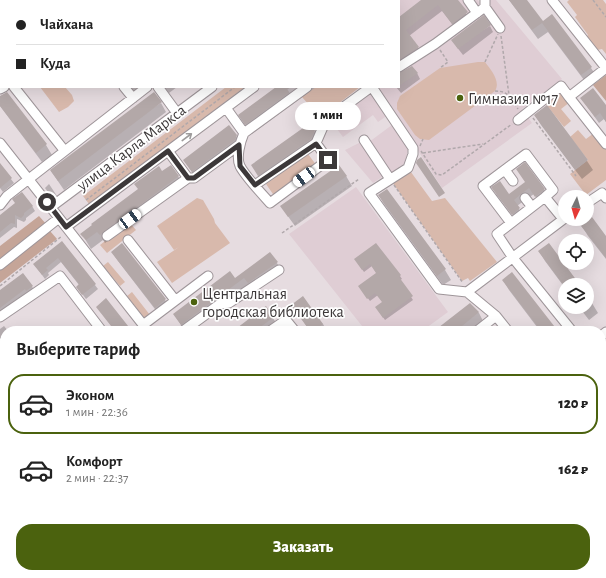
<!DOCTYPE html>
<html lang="ru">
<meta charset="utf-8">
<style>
:root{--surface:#fff;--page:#f6f6f6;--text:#222;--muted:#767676;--line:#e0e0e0;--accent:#4b620e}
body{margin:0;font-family:"Alegreya Sans",sans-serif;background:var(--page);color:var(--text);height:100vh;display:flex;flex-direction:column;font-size:15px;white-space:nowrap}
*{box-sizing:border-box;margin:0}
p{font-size:13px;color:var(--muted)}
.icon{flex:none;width:22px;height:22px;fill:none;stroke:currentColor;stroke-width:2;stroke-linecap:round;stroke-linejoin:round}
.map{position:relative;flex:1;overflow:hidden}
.sheet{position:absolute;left:0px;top:326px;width:606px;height:252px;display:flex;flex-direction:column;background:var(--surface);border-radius:16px 16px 0 0;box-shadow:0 4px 16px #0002}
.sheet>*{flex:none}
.hud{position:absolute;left:0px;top:0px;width:400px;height:88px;box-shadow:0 4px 16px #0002;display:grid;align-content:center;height:88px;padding:0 16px;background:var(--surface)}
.needle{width:26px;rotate:185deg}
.controls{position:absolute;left:558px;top:190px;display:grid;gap:8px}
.controls a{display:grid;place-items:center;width:36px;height:36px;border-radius:50%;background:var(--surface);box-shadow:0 4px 16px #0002;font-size:20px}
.end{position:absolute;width:18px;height:18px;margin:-9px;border:5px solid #3c3839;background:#fff;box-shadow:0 0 0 2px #fff}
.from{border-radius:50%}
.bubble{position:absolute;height:28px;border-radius:14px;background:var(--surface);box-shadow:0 4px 16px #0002;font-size:13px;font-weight:800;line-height:28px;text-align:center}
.car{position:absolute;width:12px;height:24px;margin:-12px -6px;border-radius:5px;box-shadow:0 0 3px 1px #0007;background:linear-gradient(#fff 24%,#345 0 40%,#fff 0 76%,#345 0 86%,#fff 0)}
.hud b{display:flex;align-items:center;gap:14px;height:38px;font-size:15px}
.hud b+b{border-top:1px solid var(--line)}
.hud i{width:10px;height:10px;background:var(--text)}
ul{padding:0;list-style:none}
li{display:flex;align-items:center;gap:12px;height:60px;margin:0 8px 6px;padding:0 8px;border:2px solid transparent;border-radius:16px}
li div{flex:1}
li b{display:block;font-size:15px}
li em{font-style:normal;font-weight:800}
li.on{border-color:var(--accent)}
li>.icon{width:36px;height:36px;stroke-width:1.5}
h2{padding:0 16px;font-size:18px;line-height:48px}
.primary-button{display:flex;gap:8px;margin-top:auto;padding:8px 16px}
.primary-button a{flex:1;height:46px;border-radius:16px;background:var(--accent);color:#fff;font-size:16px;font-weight:800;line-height:46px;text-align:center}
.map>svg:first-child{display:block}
.built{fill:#dfcdd4}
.green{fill:#d8b9ac}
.forest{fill:#c5a598}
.shadow{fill:#0003}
.building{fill:#b3a8a8}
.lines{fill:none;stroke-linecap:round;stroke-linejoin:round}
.minor-tunnel{stroke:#c4bbbf;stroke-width:9;stroke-dasharray:9 4.5;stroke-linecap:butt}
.minor-casing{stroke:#9e9599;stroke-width:11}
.path{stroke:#b0a8ab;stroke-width:1.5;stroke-dasharray:3 2;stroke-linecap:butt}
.minor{stroke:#fff;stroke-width:9}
.oneway{stroke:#9e9c9c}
.route{stroke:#3c3839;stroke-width:5}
.poi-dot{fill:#4b620e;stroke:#fff;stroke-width:1.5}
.labels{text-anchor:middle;stroke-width:3.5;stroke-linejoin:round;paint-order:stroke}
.poi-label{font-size:16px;fill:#3c3839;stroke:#fff;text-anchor:start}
.street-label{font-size:16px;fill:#3c3839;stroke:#fff}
</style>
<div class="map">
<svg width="606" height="578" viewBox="0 0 606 578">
<rect width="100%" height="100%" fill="#e6dce0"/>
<path class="built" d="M382,0H478L481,5L488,0H496L562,79L522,109L532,123L442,188L377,87H399V1H380Z
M370,91L388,115L378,122L373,115L343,137L330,120Z
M392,125L408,149L405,163L399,167L401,170L392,175L369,142Z
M361,142L385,175L373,183L345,150Z
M356,187L448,312L422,331H366L289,234Z
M91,573H166L168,576L165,578H95Z"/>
<path class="green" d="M569,0H603L606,4V54L602,49L597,50L586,37L588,35L575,17L577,15L567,2Z
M478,62H485C491,70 501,81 495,91L429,140L420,139L415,135L397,109V103L400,96L440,68Z
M40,87H65L72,95L74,101L68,107L59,112Z
M226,87H245L89,204L83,196Z
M316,87H360L325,114L321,109L316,113L302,97Z
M561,91L570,102L561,109L571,121L564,127L545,103Z
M578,130L586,139L594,133L606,149V180L586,195L570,174L588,160L570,137Z
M308,154L317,166L275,197L266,184Z
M408,168L432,201L445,198L497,262L470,281L468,278L462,281L390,179Z
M197,198L203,200L214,219L215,223L230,243L172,283L157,262L179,247L174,250L157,226Z
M129,222L136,230L107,253L100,245Z
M108,262L125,282L120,286L103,266Z
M132,292L150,315L145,319L127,296Z"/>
<path class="forest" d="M606,75V101L593,85Z
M39,216L47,225L0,261V246Z
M50,231L57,239L0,283V270Z"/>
<path class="shadow" d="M49,0H66L67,1H50Z
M284,0H322L282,1Z
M422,0H456L470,19L456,29L442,11L409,36L422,53L399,68V18Z
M509,0H526L543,23L552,16L591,68L597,77L587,84L548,32L538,39Z
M490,26L493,32L463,55L456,46Z
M417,73L420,79L401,93L396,87H399V74Z
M131,87H143L135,93Z
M164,87H177L169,93Z
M277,87H316L252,134L245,125Z
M6,94L46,145L52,155L42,162L0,106V98Z
M581,98L606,107V122L604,119L599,123Z
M161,103L166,112L64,190L51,171Z
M547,106L587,161L593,170L582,179L541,125L535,115Z
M314,130L320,140L316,149L264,185L258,175Z
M236,136L242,146L240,150L198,181L184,160Z
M0,165L14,183L3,192L0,188Z
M162,172L178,176L183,185L105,243L103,240L91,249L82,234Z
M346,176L352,186L295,226L287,215Z
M526,183L544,190L548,196L540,202L534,194L525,200L517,206L523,215L517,220L496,194L509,195Z
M49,184L57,196L53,199L45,188Z
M387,190L445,270L451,280L443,285L384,204L379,195Z
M32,206L35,211L26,218V220L24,222L17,219V228L14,227L0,238V217Z
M582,226L606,237V259L588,236Z
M62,242L98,289L86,299L80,291L79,285L61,262L48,273L49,275L45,279L34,264Z
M122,244L165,300L171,309L161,317L118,261L112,252Z
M376,245L400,276L402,279L400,280L413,300L385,320L378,310L383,303L378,295L370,301L361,289L377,274L372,266L364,272L357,262Z
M539,251L579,285H565V288L545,261Z
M270,253L283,272L254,293L250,287L191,331H185L174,314L235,279Z
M23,274L35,291L0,315V291Z
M503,280L557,331H540L509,290Z
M587,295L598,313L589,320L579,307H587Z
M470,304L479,313L484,323L474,331H436Z
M292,305L323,324L327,331H310Z
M266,308L279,327L274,331H235Z
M4,326L8,331H5V340L0,338V329Z
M606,340V369L601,373V344Z
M3,378L5,381V397L0,401V380Z
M5,412V426L0,430L4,435L2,436L5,440V461L0,455V416Z
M0,482L5,488V497L0,500Z
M5,499V510L0,504Z
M0,527L4,534L0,537Z
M55,573H71L73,576L70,578H59Z
M114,573H143L136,578H107Z
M180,573H197L201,578H184Z
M299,573H317L315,575L317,577L302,578Z
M386,573H407L409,576L406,578H380Z"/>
<path class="building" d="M421,0H458L468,12L452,24L438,5L406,30L419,47L399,60V17Z
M509,0H527L543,21L552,14L592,67L581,75L542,23L532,30Z
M484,15L491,25L458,49L451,40Z
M412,66L418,73L399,86V73Z
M276,87H297L245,125L238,115Z
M593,88L606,105V122L600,113L595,117L580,98Z
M7,92L47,144L36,153L0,106V96Z
M154,92L162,102L58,181L50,170Z
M547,105L588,160L575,170L534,115Z
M310,123L315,130L311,139L258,176L251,165Z
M229,125L237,135L235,140L192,172L183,160Z
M421,157L445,193L439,197L416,163L417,160Z
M525,162L545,189L535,197L529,188L521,194L514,200L520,208L512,215L491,187L500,181L509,194L525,182L516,169Z
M0,163L12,178L0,188Z
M171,165L179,176L100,235L97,232L86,240L80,234L92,225L91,224L138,189L134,184L159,166L162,171Z
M339,165L347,176L288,217L280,206Z
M387,189L446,269L437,276L378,195Z
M22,192L33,206L24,213V215L21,218L15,215V224L11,223L0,232V215L15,203L12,199Z
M592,217L606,236V258L581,226Z
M62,241L96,284L82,295L76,287L79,284L58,258L46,268L48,270L42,275L33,264Z
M122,243L166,299L155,308L111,252Z
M376,243L401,275L399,277L413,296L383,318L375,307L382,302L375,293L367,299L358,286L376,273L370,264L362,270L354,259Z
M549,243L580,285H565V287L538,251Z
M270,252L278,262L248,283L244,278L181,325L173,314L230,271L235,278Z
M512,272L558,331H541L502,280Z
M23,273L33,286L26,291L25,289L0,308V290Z
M303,296L323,324L313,331H310L291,305Z
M106,298L132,331H115L96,307Z
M470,303L479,312L456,331H434Z
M266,306L274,317L255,331H233Z"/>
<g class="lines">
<path class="minor-tunnel" d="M291,87L296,94"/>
<defs>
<path id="minor" d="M38,0L39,1
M137,0V1
M196,0L197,1
M270,0L271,1
M468,0L477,13
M552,0L606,68
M167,1L169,0
M241,1L242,0
M327,1L328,0
M368,1L369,0
M485,7L500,28
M399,67L435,44L485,7V0
M606,68L569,97L606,144
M0,69L1,71
M14,87L64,150
M124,87L133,98
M158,87L177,113
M372,87L413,148V154L408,168L369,193L439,289L467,292L565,218
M0,89L4,87
M226,108L244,133C240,142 236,158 240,166C245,176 262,194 270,203L328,160L316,143L255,185
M518,120L561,86L569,97
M244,133L307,87
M364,140L390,179
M0,143L148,331
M316,143L326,120L371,87
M168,151L188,178
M505,170L513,181
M525,198L532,207
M587,203L602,193L606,198
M0,205L7,196L147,87
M51,207L212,87
M563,219L545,197L497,234L513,258L572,331
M511,223L483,186L526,154L553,190L545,197
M66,227L254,87
M107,236L188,178H194L239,145
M128,240L175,300
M0,265L59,218
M467,292L496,316L508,331
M0,317L60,276L102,331
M143,325L208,276
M183,331L220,304L229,303L279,270
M270,331L286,320L295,331
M477,331L496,316
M601,336L606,332
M0,343L5,349
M601,387L606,383
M601,443L606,450
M601,470L606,467
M0,515L5,521
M0,539L5,535
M46,573L50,578
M172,573L175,578
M456,573L460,578
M485,573L489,578
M75,578L77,573
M253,578L260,573
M332,578L339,573
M367,578L373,573
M433,578L439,573"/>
</defs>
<use href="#minor" class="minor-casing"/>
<path class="path" d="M97,0L98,1
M593,0L606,17
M12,1V0
M347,1L349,0
M501,36L509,95
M440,50L448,62L440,68
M485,62L498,34
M495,91C509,91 511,98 518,109
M533,118L576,176
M420,146L423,139
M421,151L436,174L442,175L512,124
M423,153L483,144
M394,185L463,283
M86,200L235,87
M282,233L359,179
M0,286L62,236
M0,465L5,472
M0,567L5,569
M23,573L39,577
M86,573L90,578
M405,573L409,578
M223,578V573
M411,578L418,573"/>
<use href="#minor" class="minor"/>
</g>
<defs><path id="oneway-shaft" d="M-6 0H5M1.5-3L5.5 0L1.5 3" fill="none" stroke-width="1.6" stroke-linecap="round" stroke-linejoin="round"/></defs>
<use class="oneway" href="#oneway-shaft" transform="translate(187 137) rotate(-37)"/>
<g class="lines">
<path class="route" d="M47,202L66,227L168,151L188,178H194L239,145L240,166L255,185L316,144L328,160"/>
</g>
<g class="poi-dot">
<circle cx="460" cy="98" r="4"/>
<circle cx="194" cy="302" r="4"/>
</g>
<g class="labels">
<g class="poi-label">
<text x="468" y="104">Гимназия №17</text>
<text x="202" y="299">Центральная<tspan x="202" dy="18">городская библиотека</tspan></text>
</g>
<g class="street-label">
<text transform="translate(131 147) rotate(-37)" y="6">улица Карла Маркса</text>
</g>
</g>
</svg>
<div class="controls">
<a><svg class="needle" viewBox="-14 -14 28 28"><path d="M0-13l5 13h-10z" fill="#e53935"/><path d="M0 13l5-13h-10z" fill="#767676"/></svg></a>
<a><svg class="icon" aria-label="locate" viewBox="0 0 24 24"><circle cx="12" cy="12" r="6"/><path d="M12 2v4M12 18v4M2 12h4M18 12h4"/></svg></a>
<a><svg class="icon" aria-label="layers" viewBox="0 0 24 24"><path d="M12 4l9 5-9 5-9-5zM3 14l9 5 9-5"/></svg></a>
</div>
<i class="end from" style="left:47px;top:202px"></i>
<i class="end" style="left:328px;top:160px"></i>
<div class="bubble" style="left:295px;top:102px;width:66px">1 мин</div>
<i class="car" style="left:304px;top:177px;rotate:234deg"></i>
<i class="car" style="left:130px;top:219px;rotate:54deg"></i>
<div class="hud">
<b><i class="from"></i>Чайхана</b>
<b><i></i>Куда</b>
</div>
<section class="sheet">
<h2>Выберите тариф</h2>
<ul>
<li class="on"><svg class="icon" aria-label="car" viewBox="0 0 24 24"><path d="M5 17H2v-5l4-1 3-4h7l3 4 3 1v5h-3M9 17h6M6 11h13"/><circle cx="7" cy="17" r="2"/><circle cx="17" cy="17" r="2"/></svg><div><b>Эконом</b><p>1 мин · 22:36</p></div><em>120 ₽</em></li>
<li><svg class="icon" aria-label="car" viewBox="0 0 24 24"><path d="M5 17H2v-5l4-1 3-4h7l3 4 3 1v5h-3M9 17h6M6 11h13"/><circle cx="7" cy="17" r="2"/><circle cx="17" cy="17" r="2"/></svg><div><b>Комфорт</b><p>2 мин · 22:37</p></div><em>162 ₽</em></li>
</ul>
<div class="primary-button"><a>Заказать</a></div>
</section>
</div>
